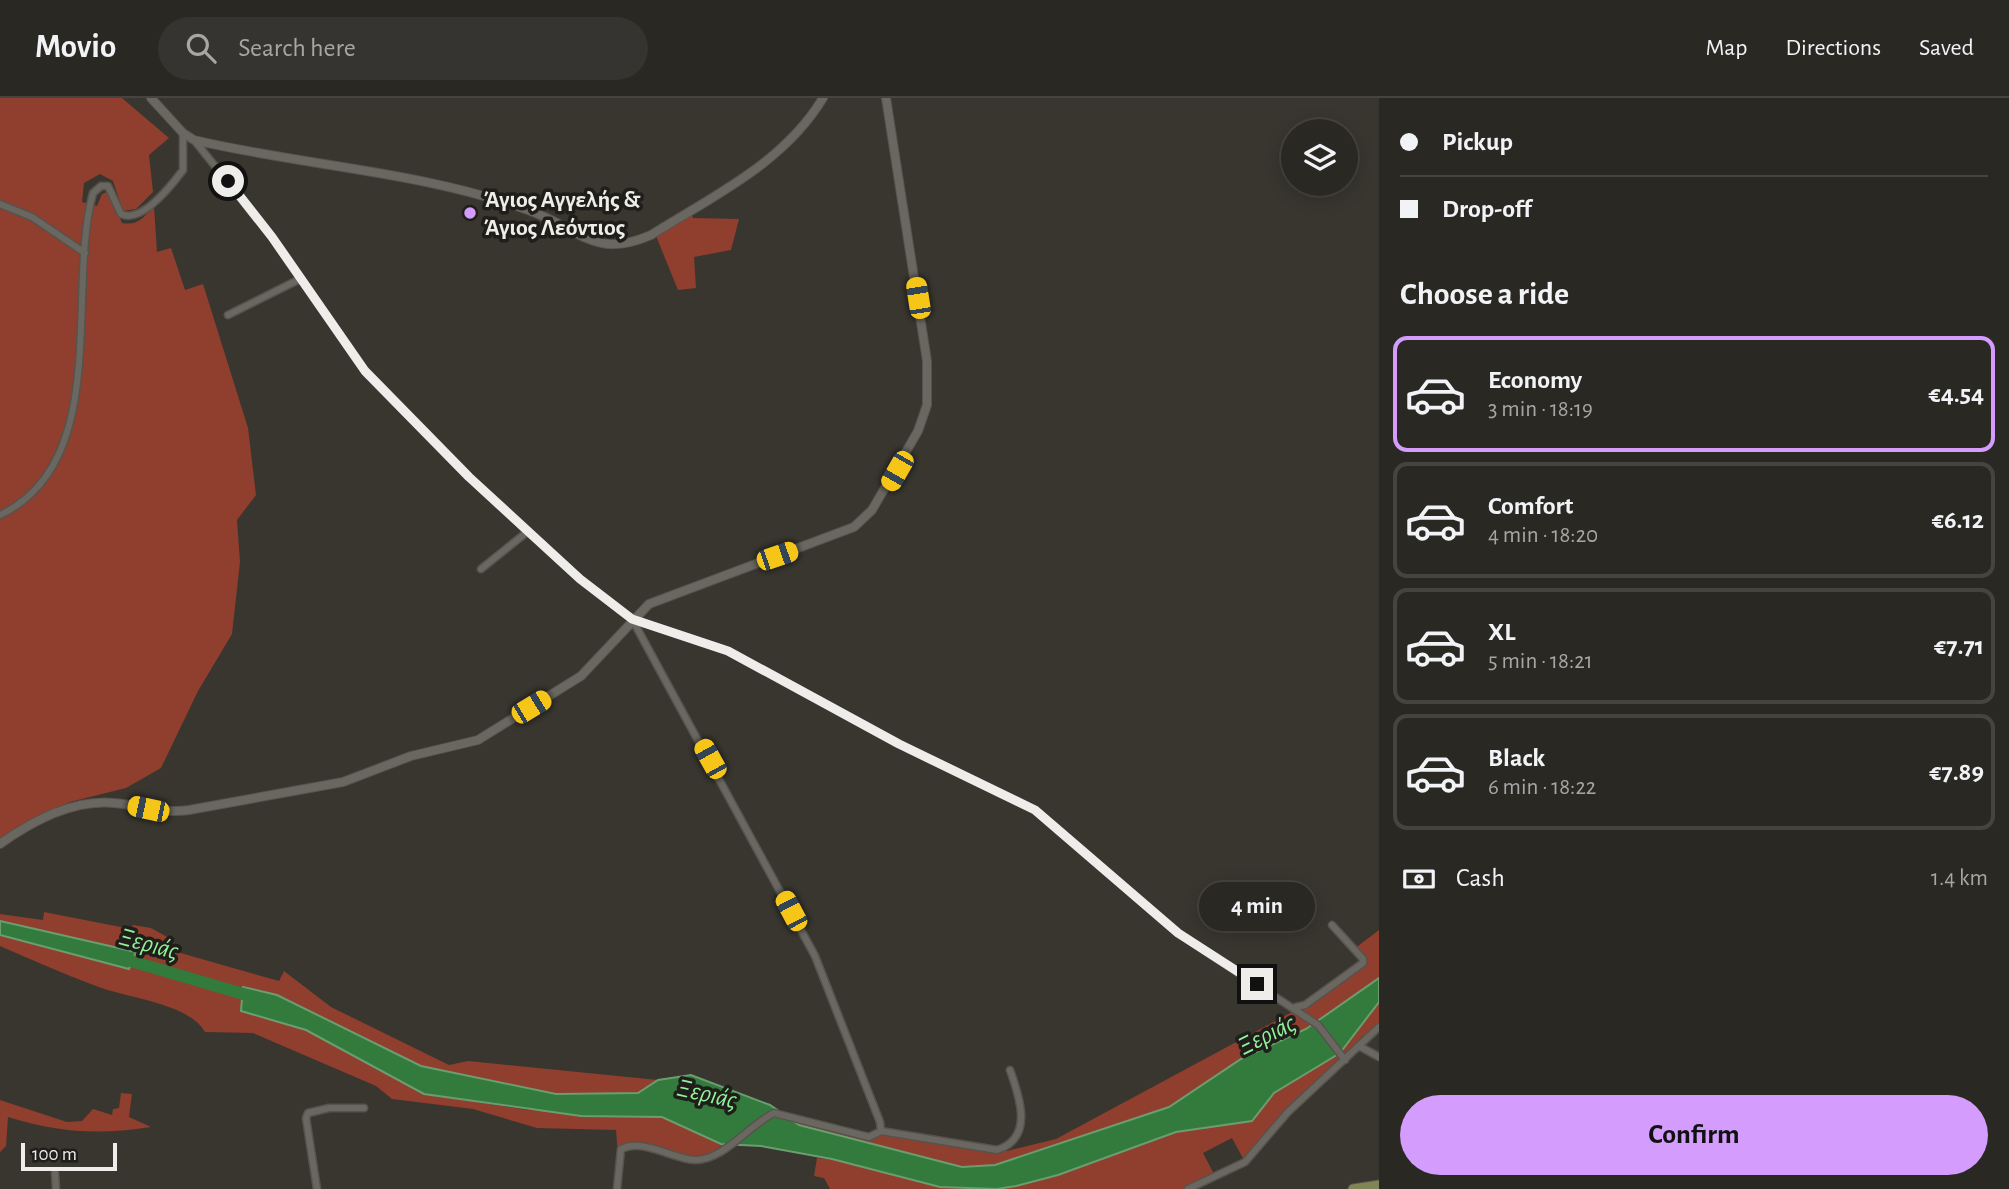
<!DOCTYPE html>
<meta charset="utf-8">
<style>
:root{--surface:#2a2823;--page:#363430;--text:#f1f3f6;--muted:#a5a6a6;--line:#464441;--accent:#d39cfd}
body{margin:0;font-family:"Alegreya Sans",sans-serif;background:var(--page);color:var(--text);height:100vh;display:flex;flex-direction:column;font-size:26px;white-space:nowrap}
*{box-sizing:border-box;margin:0}
p{font-size:23px;color:var(--muted)}
.icon{flex:none;width:38px;height:38px;fill:none;stroke:currentColor;stroke-width:2;stroke-linecap:round;stroke-linejoin:round}
.map{position:relative;flex:1;overflow:hidden}
.drawer{display:flex;flex-direction:column;background:var(--surface);width:630px}
.drawer>*{flex:none}
.hud{display:grid;align-content:center;height:154px;padding:0 21px;background:var(--surface)}
.buttons{position:absolute;left:1281px;top:21px;display:grid;gap:14px}
.buttons a{display:grid;place-items:center;width:77px;height:77px;border-radius:50%;background:var(--surface);box-shadow:0 4px 18px #0003,0 0 0 2px var(--line);font-size:35px}
.scale{position:absolute;left:21px;bottom:18px;width:96px;box-sizing:border-box;padding-left:7px;border:4px solid #eeede9;border-top:0;font-size:19px;line-height:24px;white-space:nowrap;color:#eeede9;-webkit-text-stroke:5px #1f1e1a;paint-order:stroke}
.end{position:absolute;width:32px;height:32px;margin:-16px;border:9px solid #eeede9;background:#111;box-shadow:0 0 0 4px #111}
.from{border-radius:50%}
.bubble{position:absolute;height:49px;border-radius:24px;background:var(--surface);box-shadow:0 4px 18px #0003,0 0 0 2px var(--line);font-size:23px;font-weight:700;line-height:49px;text-align:center}
.car{position:absolute;width:21px;height:42px;margin:-21px -10px;border-radius:9px;box-shadow:0 0 5px 2px #0007;background:linear-gradient(#f5c518 24%,#345 0 40%,#f5c518 0 76%,#345 0 86%,#f5c518 0)}
.hud b{display:flex;align-items:center;gap:24px;height:66px;font-size:26px}
.hud b+b{border-top:2px solid var(--line)}
.hud i{width:18px;height:18px;background:var(--text)}
ul{padding:0;list-style:none}
li{display:flex;align-items:center;gap:21px;height:116px;margin:0 14px 10px;padding:0 7px;border:4px solid var(--line);border-radius:14px}
li div{flex:1}
li b{display:block;font-size:26px}
li em{font-style:normal;font-weight:700}
li.current{border-color:var(--accent)}
li>.icon{width:63px;height:63px;stroke-width:1.5}
h2{padding:0 21px;font-size:32px;line-height:84px}
.pay{display:flex;align-items:center;gap:18px;height:77px;padding:0 21px;font-size:26px}
.pay p{margin-inline-start:auto}
.action{display:flex;gap:14px;margin-top:auto;padding:14px 21px}
.action a{flex:1;height:80px;border-radius:42px;background:var(--accent);color:#111;font-size:28px;font-weight:700;line-height:80px;text-align:center}
header{display:flex;align-items:center;gap:42px;box-sizing:border-box;height:98px;padding:0 35px;background:var(--surface);border-bottom:2px solid var(--line)}
header strong{font-size:33px}
nav{display:flex;gap:38px;margin-inline-start:auto;font-size:24px}
.search{width:490px;height:63px;background:var(--page);display:flex;align-items:center;gap:18px;box-sizing:border-box;padding:0 24px;border-radius:38px;color:var(--muted);font-size:26px}
main{display:flex;flex:1;min-height:0}
.map>svg:first-child{display:block}
.green{fill:#903e2d}
.water{fill:#337b3d;stroke:#6b9d71;stroke-width:2}
.lines{fill:none;stroke-linecap:round;stroke-linejoin:round}
.river{stroke:#337b3d;stroke-width:12}
.minor-casing{stroke:#56534e;stroke-width:9}
.tertiary-casing{stroke:#56534e;stroke-width:10}
.secondary-casing{stroke:#56534e;stroke-width:11}
.minor{stroke:#6a6760;stroke-width:6}
.tertiary{stroke:#6a6760;stroke-width:8}
.secondary{stroke:#808556;stroke-width:9}
.route{stroke:#eeede9;stroke-width:9}
.poi-dot{fill:#d39cfd;stroke:#1f1e1a;stroke-width:2.5}
.labels{text-anchor:middle;stroke-width:7;stroke-linejoin:round;paint-order:stroke}
.poi-label{font-size:24px;font-weight:bold;fill:#eeede9;stroke:#1f1e1a;text-anchor:start}
.water-label{font-size:26px;font-style:italic;fill:#92f29b;stroke:#1f1e1a}
</style>
<header>
<strong>Movio</strong>
<div class="search"><svg class="icon" aria-label="search" viewBox="0 0 24 24"><circle cx="10" cy="10" r="6"/><path d="M15 15l6 6"/></svg>Search here</div>
<nav><a>Map</a><a>Directions</a><a>Saved</a></nav>
</header>
<main>
<div class="map">
<svg width="1379" height="1091" viewBox="0 0 1379 1091">
<rect width="100%" height="100%" fill="#38362f"/>
<path class="green" d="M0,0H122L169,40L149,57L153,94L136,111L123,113L113,83L100,76L84,85L82,104L97,108L102,96L107,94L111,97L122,125C138,128 144,119 154,108L157,154L171,150L185,192L203,186L248,330L256,397L237,422L240,464L232,536L198,593L161,670L126,690L70,704L46,715L0,743Z
M692,117L693,120L739,121L731,152L694,159L696,190L678,192L656,138Z
M44,814L131,831L133,827L151,830L173,842L170,852L279,883L284,873L331,909L449,967L468,963L658,982L638,995L604,996H556L495,986L421,968L277,897L244,889L241,913L306,932L424,996L528,1012L662,1019L721,1046H737C713,1074 666,1055 635,1048H626L618,1057L616,1032L537,1030L473,1011L392,1001L376,988L253,935L205,934C189,905 126,900 96,888C64,876 32,862 0,848V837L129,871L136,854L0,823V816L43,822Z
M1379,832V880L1306,931L1241,961L1169,1009L995,1067L962,1069L799,1027L785,1018L869,1039L881,1033L1007,1053L1056,1041L1305,907L1363,865L1354,851Z
M1379,904V929L1288,1014L1245,1064L1232,1040L1203,1055L1215,1078L1188,1091H997L1058,1077L1176,1034L1252,1023L1274,995L1336,958Z
M121,995L132,996L129,1019L151,1029C98,1037 60,1035 8,1019L6,1048L0,1054V1002L67,1024L82,1023L93,1011L112,1017L113,1011L119,1010Z
M817,1060C870,1064 919,1087 972,1091H830L824,1080L814,1078Z"/>
<path class="water" d="M0,823L136,854L129,871L0,837Z
M1379,880V904L1340,955L1274,995L1252,1023L1176,1034L1058,1077L1016,1088L997,1091L940,1089L832,1061L761,1048L721,1046L662,1019L581,1018L424,996L306,932L241,913L243,889L277,897L421,968L556,996L638,995L658,982L691,977L770,1007L799,1027L962,1069L995,1067L1169,1009L1241,961L1306,931Z"/>
<g class="lines">
<path class="river" d="M117,859L257,900"/>
<defs>
<path id="minor" d="M194,42L272,139L365,273L469,379L580,481L632,521L728,553L899,646L1035,712L1178,835L1318,927L1345,962
M0,106L32,119L85,155
M228,217L300,181
M0,417C112,364 66,192 93,95L101,88H108L121,116C141,126 171,88 183,72V35
M481,471L527,434
M1296,909L1305,907L1363,865V861L1332,827
M1359,948L1379,959
M881,1033L997,1052C1034,1040 1020,1000 1010,972
M55,1075L56,1091
M317,1091L306,1020L308,1015L329,1010H364
M617,1091L621,1051C644,1040 672,1061 695,1062C724,1062 749,1027 774,1015L869,1039L881,1033L880,1024L815,858L632,521
M1188,1091L1245,1064L1288,1014L1379,929"/>
<path id="tertiary" d="M151,0L183,35L194,42C304,68 420,73 528,112C579,130 594,162 651,137C713,98 784,65 823,0
M0,746C32,723 73,701 114,705C140,707 163,716 189,712L343,684L411,658L478,642L581,578L649,506L854,429L872,412L918,333L927,307V263L886,0"/>
<path id="secondary" d="M1353,1091L1379,1087"/>
</defs>
<use href="#minor" class="minor-casing"/>
<use href="#tertiary" class="tertiary-casing"/>
<use href="#secondary" class="secondary-casing"/>
<use href="#minor" class="minor"/>
<use href="#tertiary" class="tertiary"/>
<use href="#secondary" class="secondary"/>
</g>
<g class="lines">
<path class="route" d="M228,83L272,139L365,273L469,379L580,481L632,521L728,553L899,646L1035,712L1178,835L1257,886"/>
</g>
<circle class="poi-dot" cx="470" cy="115" r="7"/>
<g class="labels">
<g class="poi-label">
<text x="484" y="109">Άγιος Αγγελής &amp;<tspan x="484" dy="28">Άγιος Λεόντιος</tspan></text>
</g>
<g class="water-label">
<text transform="translate(149 845) rotate(15)" y="9">Ξεριάς</text>
<text transform="translate(1266 936) rotate(-26)" y="9">Ξεριάς</text>
<text transform="translate(707 995) rotate(13)" y="9">Ξεριάς</text>
</g>
</g>
</svg>
<div class="buttons">
<a><svg class="icon" aria-label="layers" viewBox="0 0 24 24"><path d="M12 4l9 5-9 5-9-5zM3 14l9 5 9-5"/></svg></a>
</div>
<div class="scale">100 m</div>
<i class="end from" style="left:228px;top:83px"></i>
<i class="end" style="left:1257px;top:886px"></i>
<div class="bubble" style="left:1199px;top:784px;width:116px">4 min</div>
<i class="car" style="left:918px;top:200px;rotate:351deg"></i>
<i class="car" style="left:897px;top:373px;rotate:210deg"></i>
<i class="car" style="left:777px;top:458px;rotate:71deg"></i>
<i class="car" style="left:531px;top:609px;rotate:59deg"></i>
<i class="car" style="left:710px;top:661px;rotate:331deg"></i>
<i class="car" style="left:148px;top:711px;rotate:282deg"></i>
<i class="car" style="left:791px;top:813px;rotate:332deg"></i>
</div>
<section class="drawer">
<div class="hud">
<b><i class="from"></i>Pickup</b>
<b><i></i>Drop-off</b>
</div>
<h2>Choose a ride</h2>
<ul>
<li class="current"><svg class="icon" aria-label="car" viewBox="0 0 24 24"><path d="M5 17H2v-5l4-1 3-4h7l3 4 3 1v5h-3M9 17h6M6 11h13"/><circle cx="7" cy="17" r="2"/><circle cx="17" cy="17" r="2"/></svg><div><b>Economy</b><p>3 min · 18:19</p></div><em>€4.54</em></li>
<li><svg class="icon" aria-label="car" viewBox="0 0 24 24"><path d="M5 17H2v-5l4-1 3-4h7l3 4 3 1v5h-3M9 17h6M6 11h13"/><circle cx="7" cy="17" r="2"/><circle cx="17" cy="17" r="2"/></svg><div><b>Comfort</b><p>4 min · 18:20</p></div><em>€6.12</em></li>
<li><svg class="icon" aria-label="car" viewBox="0 0 24 24"><path d="M5 17H2v-5l4-1 3-4h7l3 4 3 1v5h-3M9 17h6M6 11h13"/><circle cx="7" cy="17" r="2"/><circle cx="17" cy="17" r="2"/></svg><div><b>XL</b><p>5 min · 18:21</p></div><em>€7.71</em></li>
<li><svg class="icon" aria-label="car" viewBox="0 0 24 24"><path d="M5 17H2v-5l4-1 3-4h7l3 4 3 1v5h-3M9 17h6M6 11h13"/><circle cx="7" cy="17" r="2"/><circle cx="17" cy="17" r="2"/></svg><div><b>Black</b><p>6 min · 18:22</p></div><em>€7.89</em></li>
</ul>
<div class="pay"><svg class="icon" aria-label="cash" viewBox="0 0 24 24"><path d="M3 7h18v10H3z"/><circle cx="12" cy="12" r="2"/></svg>Cash<p>1.4 km</p></div>
<div class="action"><a>Confirm</a></div>
</section>
</main>
